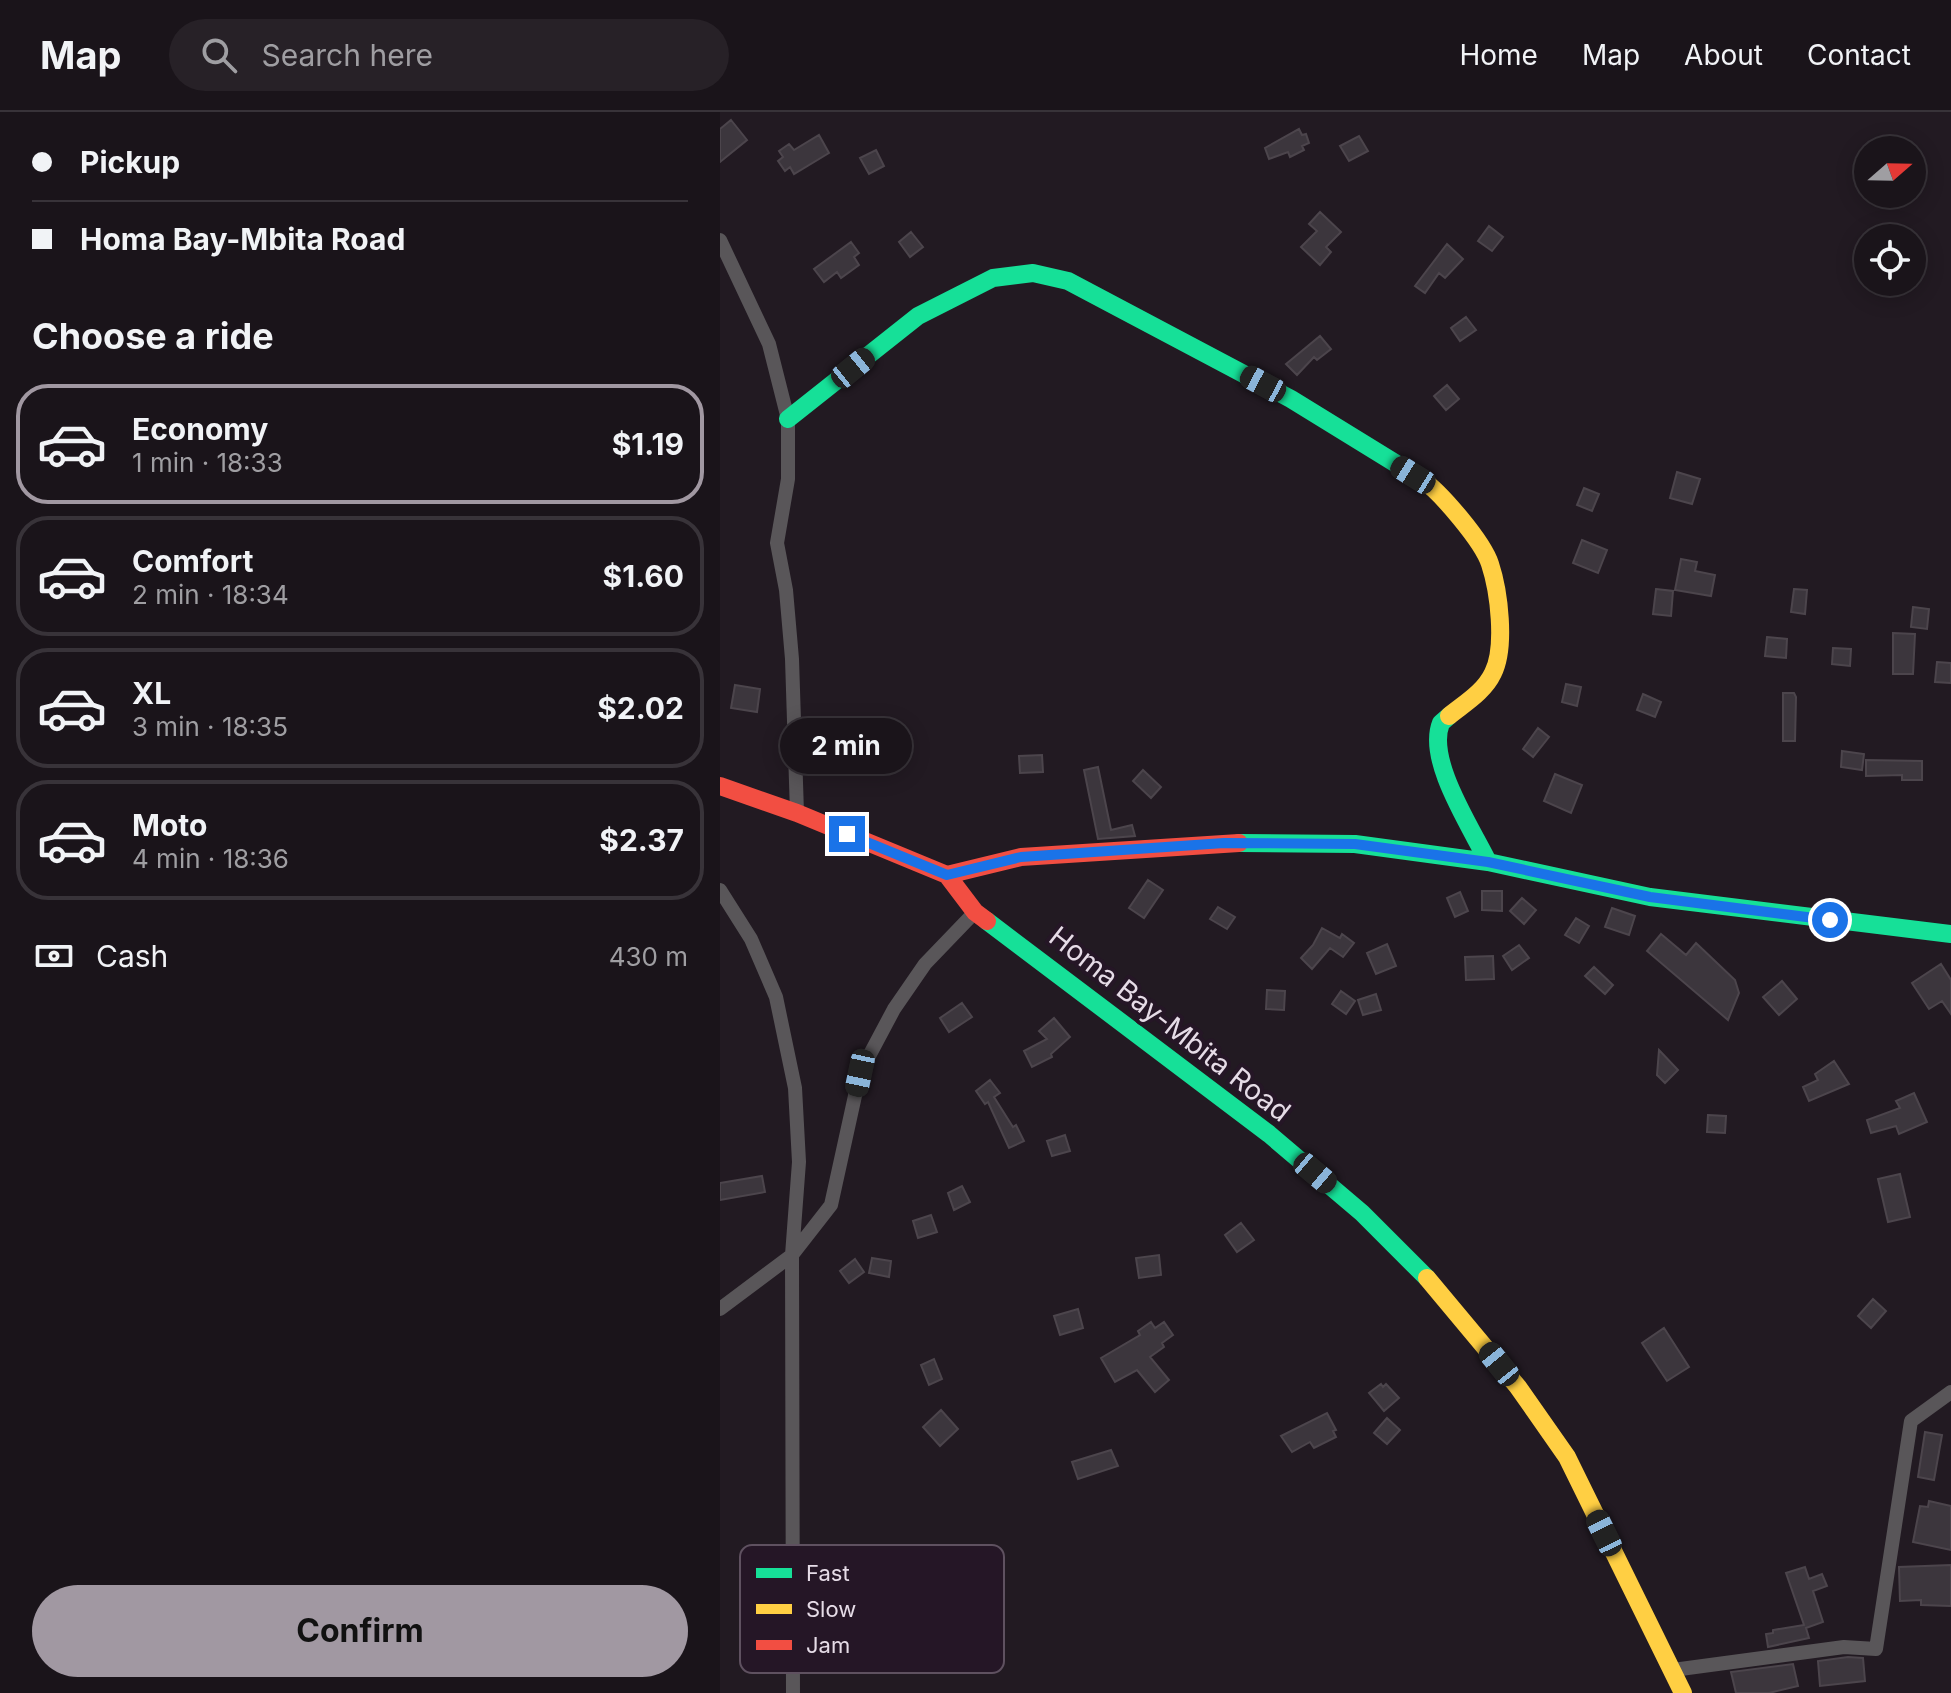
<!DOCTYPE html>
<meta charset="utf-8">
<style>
:root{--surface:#1a141a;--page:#272127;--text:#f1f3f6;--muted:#9f9ea2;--line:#383339;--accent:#a198a2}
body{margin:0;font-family:Inter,sans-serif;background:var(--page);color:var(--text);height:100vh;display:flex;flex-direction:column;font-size:30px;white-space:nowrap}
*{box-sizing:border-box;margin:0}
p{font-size:26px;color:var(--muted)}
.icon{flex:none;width:44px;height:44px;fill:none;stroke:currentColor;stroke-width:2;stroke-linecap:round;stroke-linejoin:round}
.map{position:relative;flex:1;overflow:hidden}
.details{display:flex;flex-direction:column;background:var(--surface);width:720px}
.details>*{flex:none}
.guide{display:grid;align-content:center;height:176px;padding:0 32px;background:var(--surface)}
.needle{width:52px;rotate:70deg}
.controls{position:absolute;left:1134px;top:24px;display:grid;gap:16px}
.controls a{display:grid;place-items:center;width:72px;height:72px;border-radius:50%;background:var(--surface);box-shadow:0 4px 20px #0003,0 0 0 2px var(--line);font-size:40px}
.end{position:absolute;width:36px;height:36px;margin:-18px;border:10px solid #1a73e8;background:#fff;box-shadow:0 0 0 4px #fff}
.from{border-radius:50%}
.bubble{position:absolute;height:56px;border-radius:28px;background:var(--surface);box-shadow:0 4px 20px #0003,0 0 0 2px var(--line);font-size:26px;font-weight:700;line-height:56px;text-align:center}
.car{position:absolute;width:24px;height:48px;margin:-24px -12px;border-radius:10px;box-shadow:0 0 6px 2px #0007;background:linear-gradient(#222 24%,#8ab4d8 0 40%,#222 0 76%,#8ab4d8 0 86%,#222 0)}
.guide b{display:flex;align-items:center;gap:28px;height:76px;font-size:30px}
.guide b+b{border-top:2px solid var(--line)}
.guide i{width:20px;height:20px;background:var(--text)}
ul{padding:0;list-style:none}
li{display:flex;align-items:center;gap:24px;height:120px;margin:0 16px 12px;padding:0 16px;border:4px solid var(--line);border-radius:32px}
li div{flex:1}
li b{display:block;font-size:30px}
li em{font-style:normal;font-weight:700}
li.selected{border-color:var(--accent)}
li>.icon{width:72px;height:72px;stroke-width:1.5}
h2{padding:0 32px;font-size:36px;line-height:96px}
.pay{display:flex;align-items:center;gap:20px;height:88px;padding:0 32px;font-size:30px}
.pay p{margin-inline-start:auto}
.button{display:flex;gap:16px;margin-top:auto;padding:16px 32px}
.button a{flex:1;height:92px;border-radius:48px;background:var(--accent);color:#111;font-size:32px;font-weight:700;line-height:92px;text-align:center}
header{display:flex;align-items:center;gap:48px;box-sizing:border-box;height:112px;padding:0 40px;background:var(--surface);border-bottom:2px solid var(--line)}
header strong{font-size:38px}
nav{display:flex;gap:44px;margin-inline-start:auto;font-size:28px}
.search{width:560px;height:72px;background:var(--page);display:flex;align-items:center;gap:20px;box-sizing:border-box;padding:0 28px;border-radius:44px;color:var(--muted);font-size:30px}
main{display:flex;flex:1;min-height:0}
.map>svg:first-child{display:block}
.building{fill:#3c363d;stroke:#4c454c;stroke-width:2}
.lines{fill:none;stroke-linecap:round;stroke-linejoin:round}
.street{stroke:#595659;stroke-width:14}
.fast{stroke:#16e098;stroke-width:18}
.slow{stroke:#ffcf43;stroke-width:18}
.jam{stroke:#f24e42;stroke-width:18}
.route{stroke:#1a73e8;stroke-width:10}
.labels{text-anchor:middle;stroke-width:8;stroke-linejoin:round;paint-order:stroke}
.street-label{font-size:28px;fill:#e6dce7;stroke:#251626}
.key{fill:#251626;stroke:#5f5160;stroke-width:2}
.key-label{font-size:22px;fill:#e6dce7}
</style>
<header>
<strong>Map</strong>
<div class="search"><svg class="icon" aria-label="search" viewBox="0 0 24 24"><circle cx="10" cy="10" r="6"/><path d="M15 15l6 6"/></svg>Search here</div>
<nav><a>Home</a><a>Map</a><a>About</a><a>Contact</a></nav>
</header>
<main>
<section class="details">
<div class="guide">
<b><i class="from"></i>Pickup</b>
<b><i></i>Homa Bay-Mbita Road</b>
</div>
<h2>Choose a ride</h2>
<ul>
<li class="selected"><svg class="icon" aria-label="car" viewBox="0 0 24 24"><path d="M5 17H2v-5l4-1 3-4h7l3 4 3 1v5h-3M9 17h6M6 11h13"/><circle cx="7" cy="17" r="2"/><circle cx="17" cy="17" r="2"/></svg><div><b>Economy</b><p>1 min · 18:33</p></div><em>$1.19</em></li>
<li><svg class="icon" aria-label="car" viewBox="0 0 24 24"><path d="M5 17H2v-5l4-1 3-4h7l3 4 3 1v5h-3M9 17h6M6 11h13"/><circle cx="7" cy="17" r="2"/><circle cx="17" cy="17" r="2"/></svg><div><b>Comfort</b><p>2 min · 18:34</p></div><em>$1.60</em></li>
<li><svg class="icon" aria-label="car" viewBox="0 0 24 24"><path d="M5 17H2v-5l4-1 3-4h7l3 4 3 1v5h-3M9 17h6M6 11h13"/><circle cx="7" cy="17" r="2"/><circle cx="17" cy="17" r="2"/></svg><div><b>XL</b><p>3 min · 18:35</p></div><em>$2.02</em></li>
<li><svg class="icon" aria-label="car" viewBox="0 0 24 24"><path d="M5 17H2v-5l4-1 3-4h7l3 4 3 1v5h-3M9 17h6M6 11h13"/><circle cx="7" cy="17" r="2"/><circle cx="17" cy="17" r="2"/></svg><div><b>Moto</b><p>4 min · 18:36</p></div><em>$2.37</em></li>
</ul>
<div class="pay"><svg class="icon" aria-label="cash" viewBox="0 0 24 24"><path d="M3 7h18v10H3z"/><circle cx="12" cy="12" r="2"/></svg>Cash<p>430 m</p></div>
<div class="button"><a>Confirm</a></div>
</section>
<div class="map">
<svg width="1231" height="1581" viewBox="0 0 1231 1581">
<rect width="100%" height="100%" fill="#221a22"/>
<path class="building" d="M11,8L27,28L0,50V17Z
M579,17L582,23L586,22L589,31L582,34L584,38L570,45L568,40L549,47L545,36Z
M99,23L109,41L74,62L70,55L65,59L58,49L63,45L59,39L69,32L74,38Z
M639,24L648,39L629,49L620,34Z
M156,38L164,54L149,62L140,46Z
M600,100L621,120L606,135L611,140L600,153L581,135L597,119L589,112Z
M769,114L783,125L772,139L758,129Z
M191,120L203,135L190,145L179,130Z
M131,130L139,141L134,145L139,153L121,166L117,160L104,170L94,157Z
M727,132L743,147L725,166L719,161L705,181L695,174Z
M746,205L756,218L740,229L731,216Z
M600,224L611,237L597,248L594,245L577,263L566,252Z
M727,273L739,287L726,298L714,284Z
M957,360L980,367L972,392L950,386Z
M864,376L879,382L872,399L857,393Z
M862,428L887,438L878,461L853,451Z
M961,447L977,450L975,459L995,463L991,484L955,478Z
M936,477L953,479L951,504L933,502Z
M1074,477L1087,478L1085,502L1071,500Z
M1193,495L1209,497L1207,517L1191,515Z
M1173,521L1195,522L1193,562H1173Z
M1047,525L1067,527L1066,546L1045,544Z
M1113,536L1131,537L1130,554L1112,552Z
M1217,550L1231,551V571L1215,570Z
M846,572L861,575L857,594L842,590Z
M15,573L40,577L37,600L11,596Z
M1063,581H1074L1076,585L1075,629H1063Z
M923,582L941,590L935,605L917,598Z
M818,616L829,625L813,645L803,637Z
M1122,639L1144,642L1142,658L1121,655Z
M322,643L323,660L300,661L299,644Z
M1146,648L1202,649V668H1182V663L1146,664Z
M378,655L391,718L412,713L415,724L378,727L364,658Z
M423,658L441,675L431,686L413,669Z
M835,662L862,673L851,701L824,689Z
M428,768L443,778L424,806L409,796Z
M762,779H782V799L762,798Z
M740,780L748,799L735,805L727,786Z
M802,786L816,798L804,812L790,799Z
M498,795L515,805L507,817L490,807Z
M892,796L915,804L909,823L885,815Z
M856,806L869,814L859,831L845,823Z
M602,816L620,826L622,822L634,831L623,845L610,836L592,857L581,846L593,833Z
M941,822L966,843L976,831L1015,868L1019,881L1008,908L927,839Z
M667,832L676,854L656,862L647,841Z
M799,833L809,846L792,858L783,844Z
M773,844L774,867L746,868L745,845Z
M1221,852L1231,868V902L1222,889L1209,897L1192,871Z
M874,855L893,873L885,882L865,864Z
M1062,869L1077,887L1059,903L1043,885Z
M547,878L565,879L564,898L546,897Z
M621,879L635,889L626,902L612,892Z
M656,882L661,898L643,903L638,888Z
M242,891L252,905L229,920L220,906Z
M334,906L350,925L331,942L332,945L312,955L304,939L327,927L319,919Z
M939,938L958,958L945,971L937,963Z
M1114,949L1129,972L1089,989L1083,975L1098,968L1095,962Z
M270,968L280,981L274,985L293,1015L296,1013L304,1029L289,1036L268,990L265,992L256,979Z
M1194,981L1207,1010L1179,1022L1176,1014L1151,1021L1147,1008L1180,996L1176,989Z
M988,1003L1006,1004L1005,1021L987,1020Z
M345,1023L350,1039L332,1044L327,1029Z
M1180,1062L1190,1105L1168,1110L1158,1067Z
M42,1064L45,1080L0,1088V1071Z
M242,1074L250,1090L234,1098L228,1081Z
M211,1103L217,1120L198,1126L193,1109Z
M521,1111L534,1128L517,1140L505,1123Z
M439,1143L441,1163L419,1166L416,1146Z
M152,1146L171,1149L169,1165L149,1161Z
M135,1147L144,1160L129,1171L120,1159Z
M1153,1187L1166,1199L1151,1216L1138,1204Z
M358,1197L363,1216L340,1223L334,1204Z
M431,1210L435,1216L444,1210L453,1223L442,1231L444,1235L430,1245L449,1268L435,1280L417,1258L395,1270L381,1246L420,1223L418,1219Z
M944,1216L969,1255L947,1269L922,1231Z
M214,1247L222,1267L209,1273L201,1253Z
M661,1272L663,1275L666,1272L679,1286L664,1299L649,1281Z
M221,1298L238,1317L220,1334L203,1315Z
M607,1301L616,1318L613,1319L616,1325L594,1336L590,1330L572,1340L561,1324Z
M667,1306L680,1318L667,1332L654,1321Z
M1205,1320L1222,1323L1214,1368L1198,1365Z
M391,1338L398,1354L358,1367L352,1350Z
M1209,1389L1231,1394V1438L1193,1430L1200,1394L1208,1395Z
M1231,1453V1494L1201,1493V1488L1180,1489L1179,1455Z
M1085,1455L1089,1467L1102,1462L1107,1474L1093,1479L1103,1510L1086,1516L1089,1526L1048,1535L1046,1522L1053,1521V1518L1084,1513L1066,1461Z
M1128,1545L1143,1546L1145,1569L1100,1574L1098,1549Z
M1073,1552L1078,1574L1049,1581H1016L1011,1560Z"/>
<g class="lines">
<path class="street" d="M0,128L49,232L68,307V367L57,431L66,478L72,547L77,701
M0,778L31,827L56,885L75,976L79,1050L72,1143L73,1581
M0,1197L72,1143L111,1093L140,961L174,897L205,852L255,800
M953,1558L1124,1535L1156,1537L1191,1309L1231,1280"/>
<path class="fast" d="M68,307L198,204L273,166L313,161L348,169L571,287L701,367
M729,604L721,611C706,648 751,715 768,750
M519,731L635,732L768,750L930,785L1231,822
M267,809L549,1022L642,1101L707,1166"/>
<path class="slow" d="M701,367C720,379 763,430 770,452C779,479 786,535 773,561C764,580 745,591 729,604
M707,1166L798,1275L847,1345L963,1581"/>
<path class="jam" d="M0,674L77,701L227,763L255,800L267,809
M227,763L301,745L519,731"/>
</g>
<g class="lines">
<path class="route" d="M127,722L227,763L301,745L504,731L635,732L768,750L930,785L1110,808"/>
</g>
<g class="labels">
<g class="street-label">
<text transform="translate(450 912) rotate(38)" y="10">Homa Bay-Mbita Road</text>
</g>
</g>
<rect x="20" y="1433" width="264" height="128" rx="12" class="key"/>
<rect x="36" y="1456" width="36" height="10" fill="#16e098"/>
<rect x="36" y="1492" width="36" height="10" fill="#ffcf43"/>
<rect x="36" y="1528" width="36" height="10" fill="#f24e42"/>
<g class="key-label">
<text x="86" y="1469">Fast</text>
<text x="86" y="1505">Slow</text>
<text x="86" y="1541">Jam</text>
</g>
</svg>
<div class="controls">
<a><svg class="needle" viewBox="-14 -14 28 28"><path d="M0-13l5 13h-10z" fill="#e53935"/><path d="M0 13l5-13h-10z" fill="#9f9ea2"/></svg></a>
<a><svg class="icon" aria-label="locate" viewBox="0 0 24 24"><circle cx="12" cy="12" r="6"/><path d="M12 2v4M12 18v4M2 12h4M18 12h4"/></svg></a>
</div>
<i class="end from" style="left:1110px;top:808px"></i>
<i class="end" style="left:127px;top:722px"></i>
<div class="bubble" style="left:60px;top:606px;width:132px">2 min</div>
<i class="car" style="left:133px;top:256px;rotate:51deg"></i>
<i class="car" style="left:543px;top:272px;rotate:298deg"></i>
<i class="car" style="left:693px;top:363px;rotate:302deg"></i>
<i class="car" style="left:140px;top:961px;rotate:192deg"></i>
<i class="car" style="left:595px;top:1061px;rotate:130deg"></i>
<i class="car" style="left:779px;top:1252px;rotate:321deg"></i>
<i class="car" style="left:884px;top:1421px;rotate:334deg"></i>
</div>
</main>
